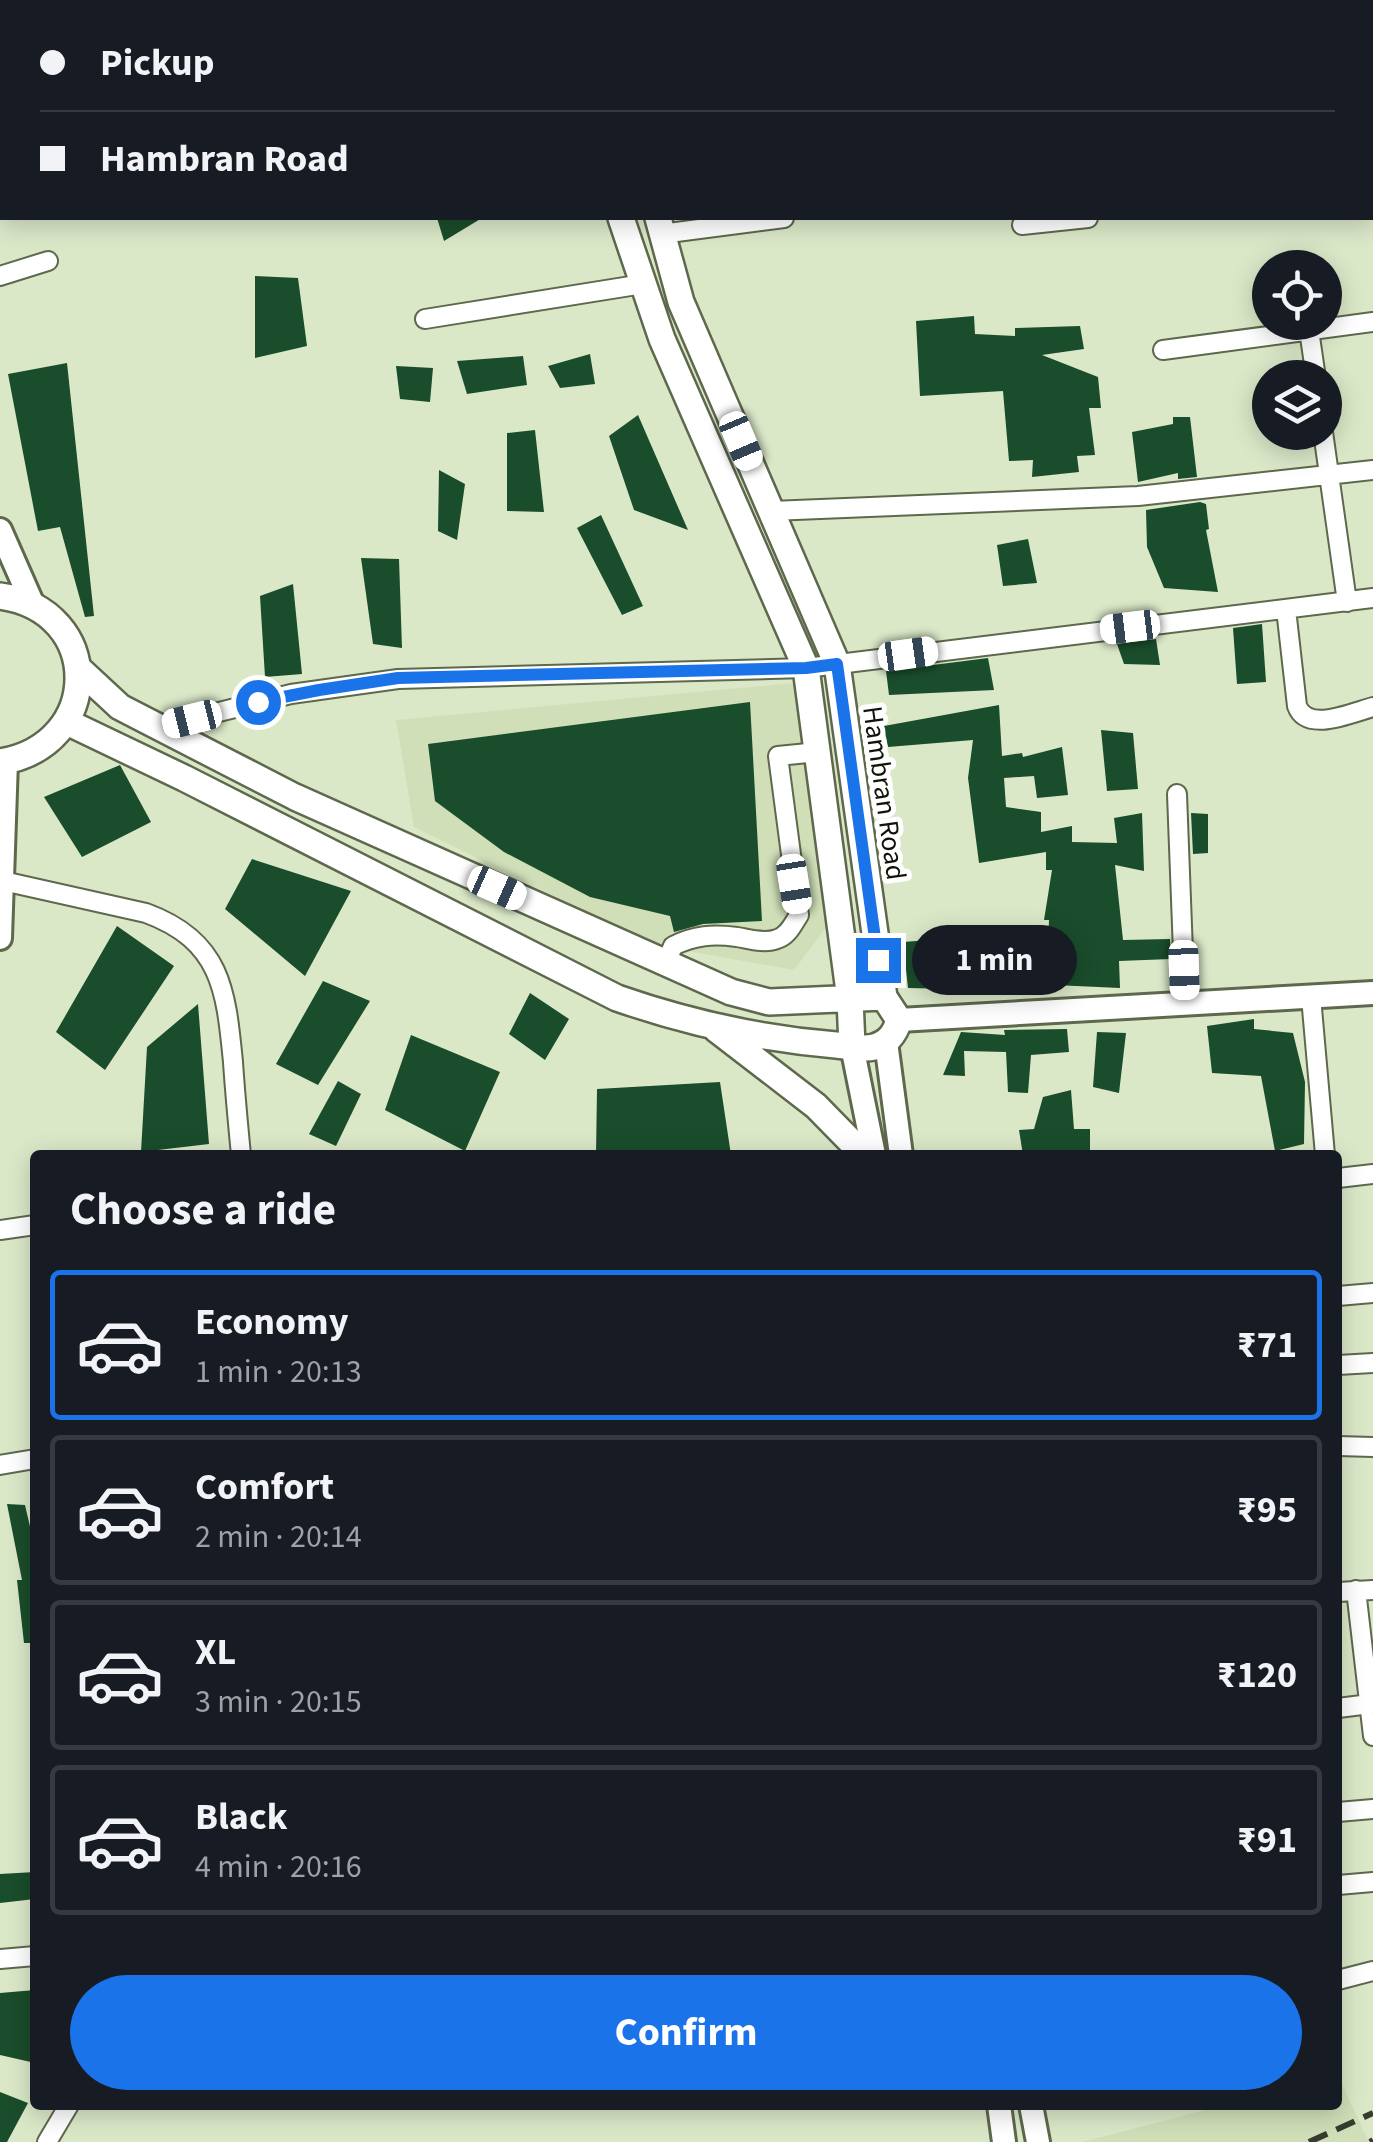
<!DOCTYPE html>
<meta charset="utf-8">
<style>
:root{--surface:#171b24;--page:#20242c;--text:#f1f3f6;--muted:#9ea1a6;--line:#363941;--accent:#1a73e8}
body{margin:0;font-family:"Source Sans 3",sans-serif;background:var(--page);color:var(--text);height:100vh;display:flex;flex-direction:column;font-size:38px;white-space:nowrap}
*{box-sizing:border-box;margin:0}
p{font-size:32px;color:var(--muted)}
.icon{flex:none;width:55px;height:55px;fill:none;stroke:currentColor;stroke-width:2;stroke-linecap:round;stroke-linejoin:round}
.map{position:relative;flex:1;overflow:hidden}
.panel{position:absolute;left:30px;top:1150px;width:1312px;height:960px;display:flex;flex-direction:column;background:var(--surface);border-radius:10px;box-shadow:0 5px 25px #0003}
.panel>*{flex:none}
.banner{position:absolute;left:0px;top:0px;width:1375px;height:220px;box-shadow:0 5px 25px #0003;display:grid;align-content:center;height:220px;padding:0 40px;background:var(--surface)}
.fabs{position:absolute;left:1252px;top:250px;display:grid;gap:20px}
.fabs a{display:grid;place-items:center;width:90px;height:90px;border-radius:50%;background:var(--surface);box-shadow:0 5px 25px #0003;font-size:50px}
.end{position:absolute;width:45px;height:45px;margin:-22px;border:12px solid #1a73e8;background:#fff;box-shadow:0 0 0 5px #fff}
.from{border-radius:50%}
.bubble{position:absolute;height:70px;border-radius:35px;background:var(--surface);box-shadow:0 5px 25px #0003;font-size:32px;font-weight:700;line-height:70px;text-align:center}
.car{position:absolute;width:30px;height:60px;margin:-30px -15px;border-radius:12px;box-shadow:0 0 8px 2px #0007;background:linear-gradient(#fff 24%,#345 0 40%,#fff 0 76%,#345 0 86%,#fff 0)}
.banner b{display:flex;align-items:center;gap:35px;height:95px;font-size:38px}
.banner b+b{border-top:2px solid var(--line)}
.banner i{width:25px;height:25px;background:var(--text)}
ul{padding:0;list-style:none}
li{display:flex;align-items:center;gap:30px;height:150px;margin:0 20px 15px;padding:0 20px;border:5px solid var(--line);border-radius:10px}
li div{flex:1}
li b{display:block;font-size:38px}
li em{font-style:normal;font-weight:700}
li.current{border-color:var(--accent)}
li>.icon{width:90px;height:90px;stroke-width:1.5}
h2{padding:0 40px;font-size:45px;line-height:120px}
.action{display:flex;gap:20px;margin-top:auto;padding:20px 40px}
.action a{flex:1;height:115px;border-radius:60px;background:var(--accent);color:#fff;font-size:40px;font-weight:700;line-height:115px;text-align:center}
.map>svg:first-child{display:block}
.built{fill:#d0dfb8}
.building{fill:#1a4d2b}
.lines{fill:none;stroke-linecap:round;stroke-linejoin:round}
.minor-casing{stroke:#5d684c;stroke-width:22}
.tertiary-casing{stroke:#5d684c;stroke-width:28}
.secondary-casing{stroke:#5d684c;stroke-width:30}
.minor{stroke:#fff;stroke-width:18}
.tertiary{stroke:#fff;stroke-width:22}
.secondary{stroke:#fff;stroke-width:25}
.rail{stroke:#373d2e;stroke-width:6;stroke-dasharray:20 10;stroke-linecap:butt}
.route{stroke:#1a73e8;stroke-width:12}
.labels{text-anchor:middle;stroke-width:10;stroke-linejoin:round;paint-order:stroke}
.street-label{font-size:28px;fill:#101409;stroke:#fff}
</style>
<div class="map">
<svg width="1373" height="2142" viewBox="0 0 1373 2142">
<rect width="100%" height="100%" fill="#dbe8c8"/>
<path class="built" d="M795,683L831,921L794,970L654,945L414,827L396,720Z
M1338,2076L1369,2142H1082L1225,2105H1338Z"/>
<path class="building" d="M437,218H482L444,241Z
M255,276L298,278L307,346L255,358Z
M974,316L975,334L1015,336V328L1080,326L1084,349L1042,355L1098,377L1101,408H1089L1095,455L1077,456L1079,472L1032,477L1033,460L1009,461L1003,391L920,396L916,321Z
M590,354L595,384L560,388L548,366Z
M523,356L527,385L467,394L457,361Z
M67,363L94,616L85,617L60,527L38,531L8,374Z
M396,366L433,368L430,402L400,399Z
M638,415L688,530L634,510L609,436Z
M1173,417H1190L1197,477L1178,479V473L1138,482L1132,432L1173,424Z
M535,430L544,512L507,511V433Z
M439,470L465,484L457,540L438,531Z
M1200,502L1206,504L1209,529L1206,530L1218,592L1164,588L1147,547L1146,510Z
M601,515L643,606L622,615L577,528Z
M1028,539L1037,583L1003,586L997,545Z
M361,558L399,559L402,648L373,644Z
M293,584L302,674L265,677L260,596Z
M1262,624L1266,682L1237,684L1233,628Z
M1156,639L1160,665L1124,664L1117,644Z
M988,658L994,690L889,695L886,671Z
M750,702L762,921L703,924L674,932L670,916L590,897L504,852L435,801L428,744Z
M999,705L1002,756L1022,753L1023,757L1062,747L1068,795L1037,798L1034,776L1004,778L1006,807L1041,812V832L1072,826V842L1117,843L1114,818L1142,813L1144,871L1115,865L1123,940L1170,939L1171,959L1119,961L1120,988L1054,985L1055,949H1048L1049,920H1044L1052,870H1046V852L979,863L968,778L973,740L888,747L884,726Z
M1101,730L1133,733L1138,789L1107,791Z
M120,765L151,822L82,857L44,797Z
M1191,813L1208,814V853L1193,854Z
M252,859L351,891L305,976L225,909Z
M117,926L174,966L105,1070L56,1032Z
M955,938V989L908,988L903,942Z
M323,981L370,1001L318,1085L276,1064Z
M530,993L569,1019L545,1060L509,1034Z
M198,1004L209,1144L141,1152L147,1047Z
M1254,1019V1029L1293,1033L1305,1082L1304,1144L1275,1151L1261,1076L1212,1073L1207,1026Z
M1067,1029L1069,1052L1031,1055L1028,1093L1008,1092L1006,1052L964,1051L965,1076L943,1075L961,1032L1005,1035L1004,1030Z
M1097,1032L1126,1033L1119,1093L1093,1087Z
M411,1035L500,1072L465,1151L385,1110Z
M338,1081L361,1094L336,1146L309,1134Z
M720,1082L731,1155H596L597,1089Z
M1071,1090L1074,1129H1090V1155H1023L1019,1130L1034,1129L1043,1097Z
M7,1504L25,1505L35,1548V1643H24L17,1580H22Z
M35,1872V1899L0,1903V1874Z
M35,1990V2063L0,2055V1993Z
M0,2092L28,2103L7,2142H0Z"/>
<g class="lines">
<defs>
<path id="minor" d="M757,0L758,2
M257,2L272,0
M1372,43H1373
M0,66L2,65
M1372,184H1373
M1022,225L1088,218
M661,234L784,218
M0,276L48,261
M425,319L643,284
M1309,330L1316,378
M1163,350L1373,322
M1323,432L1347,602
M771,511L1138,496L1373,470
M1286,609L1297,706C1307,733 1351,713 1373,707
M159,727L291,694L398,679L806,668L1373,598
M1177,794L1185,1005
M3,881L146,913C222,941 226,991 233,1062C235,1093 238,1124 241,1155
M666,963L673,946C695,935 713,934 737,937C749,939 765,944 777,939C788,936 793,924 799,915L778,756L818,752
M1311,997L1325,1155
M1338,1178L1373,1174
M0,1230L35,1225
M1338,1296L1373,1293
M1338,1365L1373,1363
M1338,1446L1373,1447
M0,1465L35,1459
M1356,1590L1373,1736
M1338,1592L1373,1590
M1338,1708L1370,1704
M1338,1812L1373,1809
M1338,1885L1373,1882
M0,1959L35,1956
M1338,1980L1373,1971
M47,2142L69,2105"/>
<path id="tertiary" d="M0,530L33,605
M0,938L6,761
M899,1020L1373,993
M886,1042L901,1155
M852,1046L874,1155
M999,2105L1004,2142
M1031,2105L1038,2142"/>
<path id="secondary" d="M584,0V2
M619,0V2
M621,218L662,339L806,668L850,999L852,1046
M0,596C104,610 104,745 0,762
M78,668L120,707L295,797L731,992L769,1002L884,997
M67,722L184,778L617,998C686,1022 763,1039 836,1045C848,1046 862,1050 874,1047C888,1043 895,1034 899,1020L884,997L837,664L681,302L658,218
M716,1029L816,1106L864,1155"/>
</defs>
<use href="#minor" class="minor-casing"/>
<use href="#tertiary" class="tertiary-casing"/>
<use href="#secondary" class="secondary-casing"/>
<use href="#minor" class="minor"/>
<use href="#tertiary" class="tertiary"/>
<use href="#secondary" class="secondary"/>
<path class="rail" d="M1309,2142L1373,2113
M1370,2142L1373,2140"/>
</g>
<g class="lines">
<path class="route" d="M258,702L319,690L398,678L806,668L837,664L878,960"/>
</g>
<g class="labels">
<g class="street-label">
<text transform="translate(885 793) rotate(82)" y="10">Hambran Road</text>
</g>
</g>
</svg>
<div class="fabs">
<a><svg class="icon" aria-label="locate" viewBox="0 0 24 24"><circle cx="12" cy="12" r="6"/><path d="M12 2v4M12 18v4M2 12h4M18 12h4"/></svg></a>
<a><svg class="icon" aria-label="layers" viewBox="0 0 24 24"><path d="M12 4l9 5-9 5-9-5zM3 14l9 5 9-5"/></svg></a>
</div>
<i class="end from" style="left:258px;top:702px"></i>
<i class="end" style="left:878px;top:960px"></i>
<div class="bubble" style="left:912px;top:925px;width:165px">1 min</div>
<i class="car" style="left:741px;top:441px;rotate:157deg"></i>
<i class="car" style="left:1130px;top:627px;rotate:263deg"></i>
<i class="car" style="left:908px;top:654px;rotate:82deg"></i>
<i class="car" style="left:192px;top:719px;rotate:256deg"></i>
<i class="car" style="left:794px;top:884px;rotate:171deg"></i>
<i class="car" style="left:497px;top:888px;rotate:114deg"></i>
<i class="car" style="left:1184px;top:970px;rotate:178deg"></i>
<div class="banner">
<b><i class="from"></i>Pickup</b>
<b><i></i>Hambran Road</b>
</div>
<section class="panel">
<h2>Choose a ride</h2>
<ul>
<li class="current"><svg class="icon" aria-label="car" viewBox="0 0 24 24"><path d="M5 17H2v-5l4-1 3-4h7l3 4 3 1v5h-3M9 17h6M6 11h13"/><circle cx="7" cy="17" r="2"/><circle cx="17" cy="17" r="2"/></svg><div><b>Economy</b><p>1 min · 20:13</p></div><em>₹71</em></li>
<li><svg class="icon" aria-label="car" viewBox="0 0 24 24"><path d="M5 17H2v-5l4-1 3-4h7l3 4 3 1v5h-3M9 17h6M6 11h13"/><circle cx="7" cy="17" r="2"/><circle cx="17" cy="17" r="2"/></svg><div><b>Comfort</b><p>2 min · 20:14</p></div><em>₹95</em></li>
<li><svg class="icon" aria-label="car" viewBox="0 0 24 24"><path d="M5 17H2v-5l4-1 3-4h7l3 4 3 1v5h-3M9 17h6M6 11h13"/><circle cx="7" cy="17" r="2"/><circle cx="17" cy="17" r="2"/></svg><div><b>XL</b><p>3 min · 20:15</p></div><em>₹120</em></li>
<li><svg class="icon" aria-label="car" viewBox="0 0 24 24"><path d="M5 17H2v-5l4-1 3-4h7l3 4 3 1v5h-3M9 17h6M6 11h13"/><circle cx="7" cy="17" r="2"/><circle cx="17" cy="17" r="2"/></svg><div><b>Black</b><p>4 min · 20:16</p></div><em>₹91</em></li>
</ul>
<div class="action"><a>Confirm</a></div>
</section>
</div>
